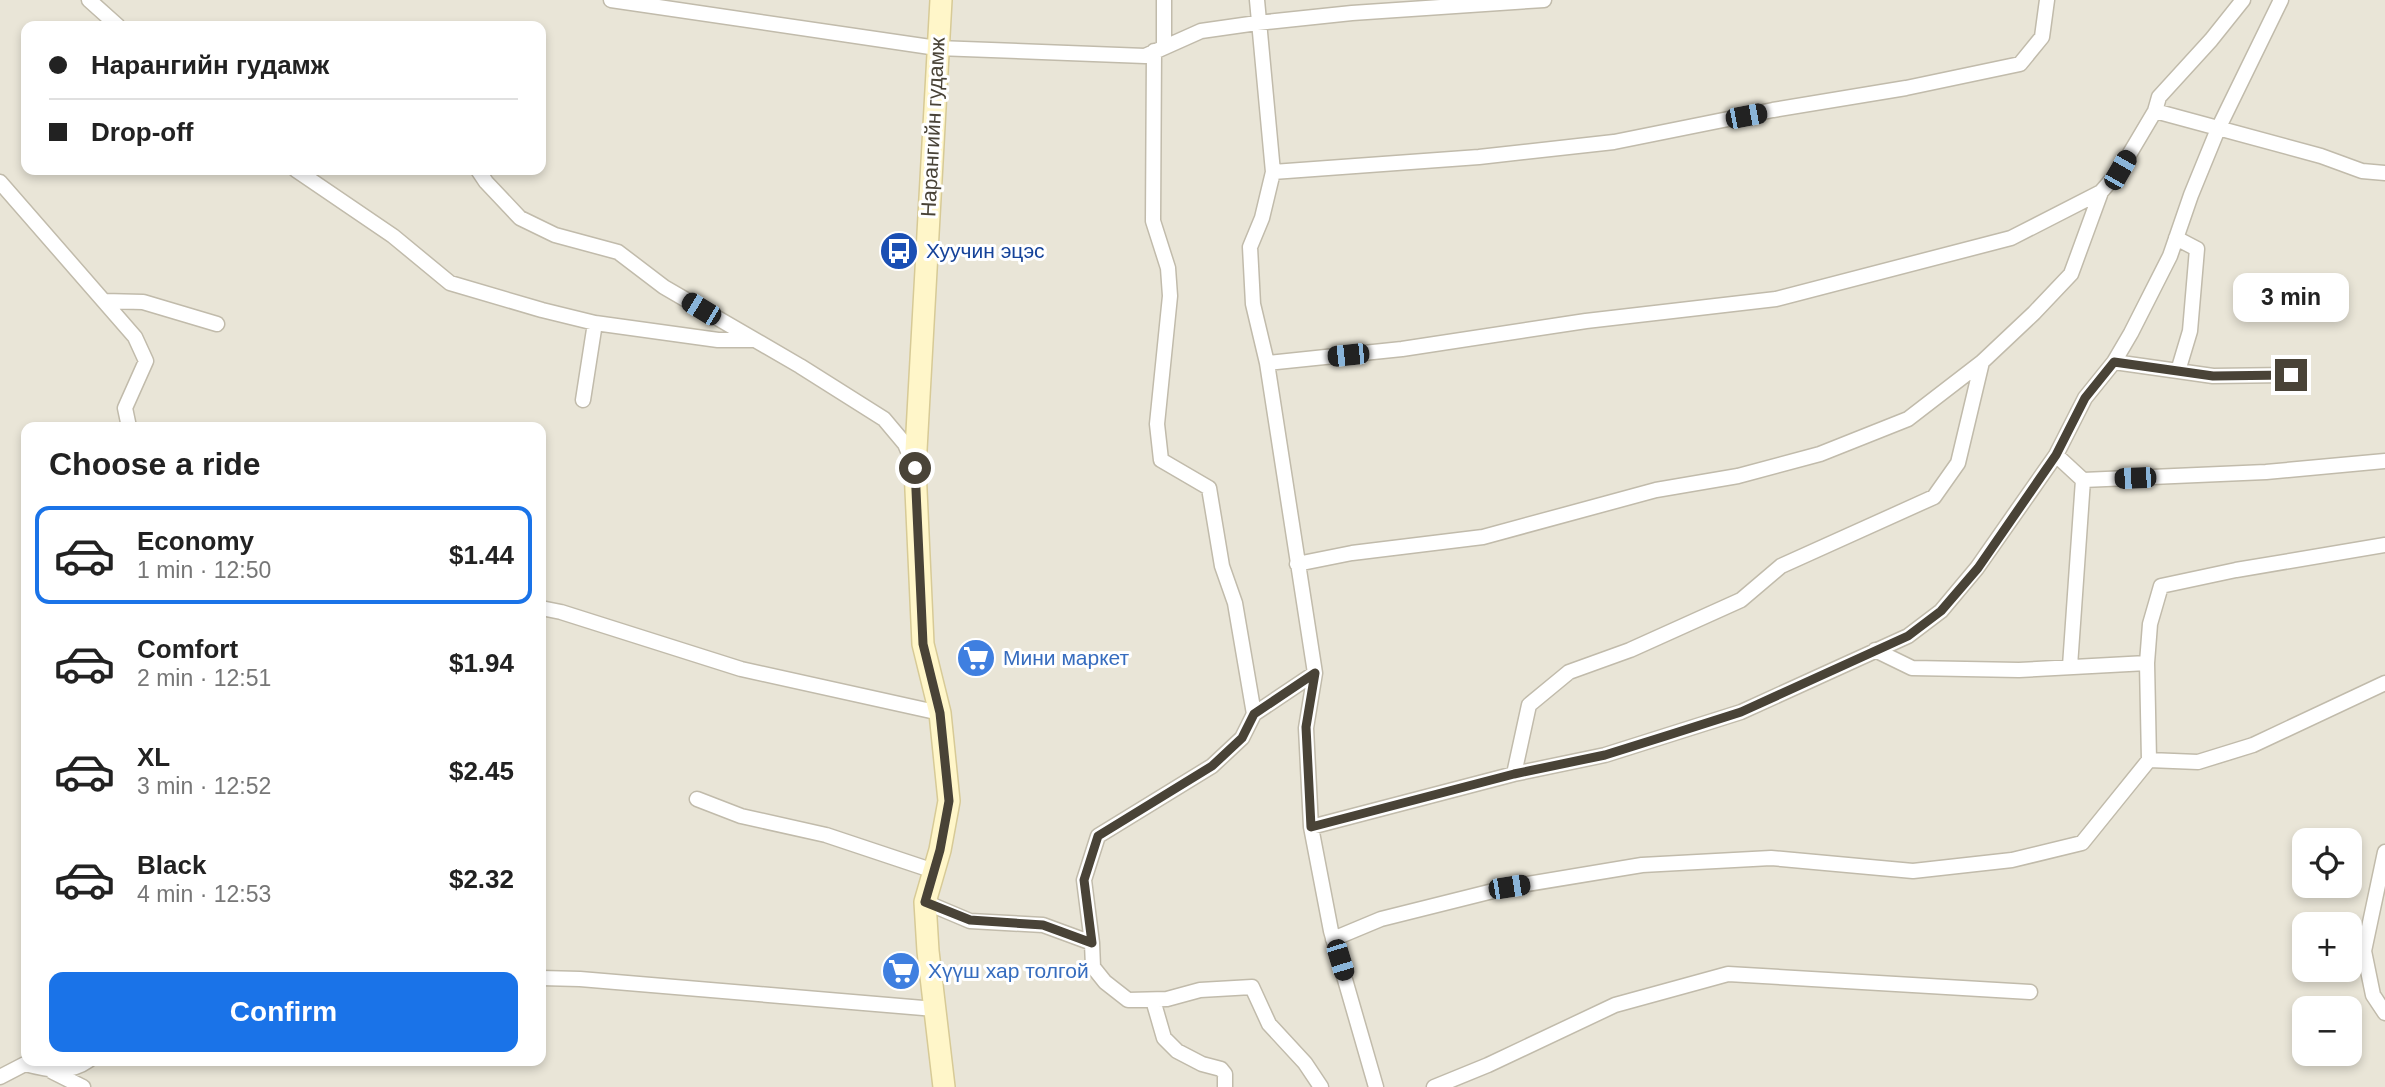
<!DOCTYPE html>
<meta charset="utf-8">
<style>
:root{--surface:#fff;--page:#f2f2f2;--text:#222;--muted:#767676;--line:#e0e0e0;--accent:#1a73e8}
body{margin:0;font-family:Helvetica,sans-serif;background:var(--page);color:var(--text);height:100vh;display:flex;flex-direction:column;font-size:26px;white-space:nowrap}
*{box-sizing:border-box;margin:0}
p{font-size:23px;color:var(--muted)}
.icon{flex:none;width:38px;height:38px;fill:none;stroke:currentColor;stroke-width:2;stroke-linecap:round;stroke-linejoin:round}
.map{position:relative;flex:1;overflow:hidden}
.drawer{position:absolute;left:21px;top:422px;width:525px;height:644px;display:flex;flex-direction:column;background:var(--surface);border-radius:14px;box-shadow:0 4px 10px #0003}
.drawer>*{flex:none}
.guide{position:absolute;left:21px;top:21px;width:525px;height:154px;border-radius:14px;box-shadow:0 4px 10px #0003;display:grid;align-content:center;height:154px;padding:0 28px;background:var(--surface)}
.tools{position:absolute;left:2292px;top:828px;display:grid;gap:14px}
.tools a{display:grid;place-items:center;width:70px;height:70px;border-radius:14px;background:var(--surface);box-shadow:0 4px 10px #0003;font-size:35px}
.end{position:absolute;width:32px;height:32px;margin:-16px;border:9px solid #494337;background:#fff;box-shadow:0 0 0 4px #fff}
.from{border-radius:50%}
.bubble{position:absolute;height:49px;border-radius:14px;background:var(--surface);box-shadow:0 4px 10px #0003;font-size:23px;font-weight:600;line-height:49px;text-align:center}
.car{position:absolute;width:21px;height:42px;margin:-21px -10px;border-radius:9px;box-shadow:0 0 5px 2px #0007;background:linear-gradient(#222 24%,#8ab4d8 0 40%,#222 0 76%,#8ab4d8 0 86%,#222 0)}
.guide b{display:flex;align-items:center;gap:24px;height:66px;font-size:26px}
.guide b+b{border-top:2px solid var(--line)}
.guide i{width:18px;height:18px;background:var(--text)}
ul{padding:0;list-style:none}
li{display:flex;align-items:center;gap:21px;height:98px;margin:0 14px 10px;padding:0 14px;border:4px solid transparent;border-radius:14px}
li div{flex:1}
li b{display:block;font-size:26px}
li em{font-style:normal;font-weight:600}
li.active{border-color:var(--accent)}
li>.icon{width:63px;height:63px;stroke-width:1.5}
h2{padding:0 28px;font-size:32px;line-height:84px}
.action{display:flex;gap:14px;margin-top:auto;padding:14px 28px}
.action a{flex:1;height:80px;border-radius:14px;background:var(--accent);color:#fff;font-size:28px;font-weight:600;line-height:80px;text-align:center}
.map>svg:first-child{display:block}
.residential{fill:#e9e5d7;fill-rule:evenodd}
.lines{fill:none;stroke-linecap:round;stroke-linejoin:round}
.minor-casing{stroke:#c1bbab;stroke-width:17}
.secondary-casing{stroke:#d7ca96;stroke-width:24}
.minor{stroke:#fff;stroke-width:14}
.secondary{stroke:#fff6c9;stroke-width:21}
.route{stroke:#494337;stroke-width:9}
.labels{text-anchor:middle;stroke-width:6;stroke-linejoin:round;paint-order:stroke}
.street-label{font-size:21px;fill:#494337;stroke:#fff}
.transit-label{font-size:21px;fill:#164399;stroke:#fff;text-anchor:start}
.shop-label{font-size:21px;fill:#366cbe;stroke:#fff;text-anchor:start}
</style>
<div class="map">
<svg width="2385" height="1087" viewBox="0 0 2385 1087">
<rect width="100%" height="100%" fill="#f5f2e9"/>
<path class="residential" d="M0,0H2385V1087H0ZM26,26H541V170H26ZM26,427H541V1060H26ZM2305,840H2350V886H2305ZM2305,924H2350V970H2305ZM2305,1008H2350V1054H2305Z"/>
<g class="lines">
<defs>
<path id="minor" d="M89,0L118,26
M611,0L937,48L1145,56L1201,31L1257,23L1352,13L1544,0
M1164,0V47
M1257,0L1273,172L1262,218L1250,247L1253,304L1267,363L1315,673L1306,728L1311,827L1331,931L1376,1087
M1154,51L1153,221L1168,268L1170,296L1157,424L1161,460L1209,488L1222,566L1235,603L1254,714
M2155,111L2321,156L2362,171L2385,173
M296,170L393,236L450,283L542,310L595,323L718,340H753
M478,170L486,182L520,218L555,235L618,252L664,287L800,366L884,419L905,444L913,463
M1273,172L1479,157L1614,142L1773,110L1906,88L2020,64L2042,37L2047,0
M0,182L135,337L146,361L125,408L129,427
M2176,238L2197,249L2190,331L2178,371L2213,376L2291,375
M104,301L143,302L217,324
M2114,362L2178,371
M1267,363L1402,349L1586,321L1776,299L2011,238L2101,192
M583,400L595,323
M2056,455L2083,480L2266,472L2385,461
M1297,564L1352,553L1483,537L1656,490L1738,476L1820,454L1908,419L1982,362
M541,608L561,612L741,669L940,713
M1875,650L1912,668L2019,670L2147,663
M2070,666L2083,480
M2149,760L2198,762L2253,745L2385,683
M1514,774L1605,755L1741,712L1908,636L1941,611L1977,568L2056,455L2085,398L2114,362L2131,333L2170,256L2191,195L2218,129L2281,0
M697,799L741,816L826,835L934,871
M1311,827L1514,774L1529,705L1569,672L1630,650L1741,600L1781,566L1934,497L1958,463L1982,362L2034,313L2071,274L2101,192L2120,170L2155,111L2159,97L2211,40L2243,0
M2385,852L2364,951L2373,995L2385,1013
M925,902L970,921L1043,925L1092,943L1084,880L1098,836L1212,766L1242,738L1254,714L1315,673
M1333,939L1381,919L1509,887L1642,865L1771,858L1913,871L2012,860L2082,843L2149,760L2147,663L2150,624L2161,586L2236,570L2385,545
M1092,943L1093,967L1105,982L1128,1000L1167,999L1200,990L1252,987L1269,1024L1305,1063L1321,1087
M541,978L580,979L935,1009
M1153,1000L1164,1038L1177,1051L1202,1064L1221,1069L1225,1074V1087
M53,1072L83,1087
M0,1077L25,1064C48,1070 68,1075 89,1060
M1434,1087L1488,1065L1615,1005L1728,974L2030,992"/>
<path id="secondary" d="M941,0L915,468L923,644L940,713L949,801L940,850L925,902L928,951L944,1087"/>
</defs>
<use href="#minor" class="minor-casing"/>
<use href="#secondary" class="secondary-casing"/>
<use href="#minor" class="minor"/>
<use href="#secondary" class="secondary"/>
</g>
<g class="lines">
<path class="route" d="M915,468L923,644L940,713L949,801L940,850L925,902L970,920L1043,925L1092,943L1084,880L1098,836L1212,766L1242,738L1254,714L1315,673L1306,727L1311,827L1514,774L1605,755L1672,734L1741,712L1908,636L1941,611L1978,568L2056,455L2085,398L2114,362L2213,376L2291,375"/>
</g>
<defs>
<symbol id="bus-disc" viewBox="-11 -11 22 22"><circle r="9.5" fill="#1a4fb4" stroke="#fff"/><path d="M-5-6H5V4H4V6H2V4H-2V6H-4V4H-5ZM-3.5-4V0h7V-4ZM-3.5 1.2v1.5H-2V1.2ZM2 1.2v1.5H3.5V1.2Z" fill="#fff"/></symbol>
<symbol id="supermarket-disc" viewBox="-11 -11 22 22"><circle r="9.5" fill="#3f7fe0" stroke="#fff"/><path d="M-6-5.5h2.5l.6 2H6L4.5 2H-2.5L-4.4-4H-6ZM-1.5 3.2a1.3 1.3 0 1 0 .1 0ZM3 3.2a1.3 1.3 0 1 0 .1 0Z" fill="#fff"/></symbol>
</defs>
<g fill-rule="evenodd">
<use href="#bus-disc" x="877" y="229" width="44" height="44"/>
<use href="#supermarket-disc" x="954" y="636" width="44" height="44"/>
<use href="#supermarket-disc" x="879" y="949" width="44" height="44"/>
</g>
<g class="labels">
<g class="street-label">
<text transform="translate(933 127) rotate(-87)" y="7">Нарангийн гудамж</text>
</g>
<g class="transit-label">
<text x="926" y="258">Хуучин эцэс</text>
</g>
<g class="shop-label">
<text x="1003" y="665">Мини маркет</text>
<text x="928" y="978">Хүүш хар толгой</text>
</g>
</g>
</svg>
<div class="tools">
<a><svg class="icon" aria-label="locate" viewBox="0 0 24 24"><circle cx="12" cy="12" r="6"/><path d="M12 2v4M12 18v4M2 12h4M18 12h4"/></svg></a>
<a>+</a>
<a>−</a>
</div>
<i class="end from" style="left:915px;top:468px"></i>
<i class="end" style="left:2291px;top:375px"></i>
<div class="bubble" style="left:2233px;top:273px;width:116px">3 min</div>
<i class="car" style="left:1746px;top:116px;rotate:79deg"></i>
<i class="car" style="left:2120px;top:170px;rotate:30deg"></i>
<i class="car" style="left:701px;top:309px;rotate:301deg"></i>
<i class="car" style="left:1348px;top:355px;rotate:264deg"></i>
<i class="car" style="left:2135px;top:478px;rotate:268deg"></i>
<i class="car" style="left:1509px;top:887px;rotate:81deg"></i>
<i class="car" style="left:1340px;top:960px;rotate:163deg"></i>
<div class="guide">
<b><i class="from"></i>Нарангийн гудамж</b>
<b><i></i>Drop-off</b>
</div>
<section class="drawer">
<h2>Choose a ride</h2>
<ul>
<li class="active"><svg class="icon" aria-label="car" viewBox="0 0 24 24"><path d="M5 17H2v-5l4-1 3-4h7l3 4 3 1v5h-3M9 17h6M6 11h13"/><circle cx="7" cy="17" r="2"/><circle cx="17" cy="17" r="2"/></svg><div><b>Economy</b><p>1 min · 12:50</p></div><em>$1.44</em></li>
<li><svg class="icon" aria-label="car" viewBox="0 0 24 24"><path d="M5 17H2v-5l4-1 3-4h7l3 4 3 1v5h-3M9 17h6M6 11h13"/><circle cx="7" cy="17" r="2"/><circle cx="17" cy="17" r="2"/></svg><div><b>Comfort</b><p>2 min · 12:51</p></div><em>$1.94</em></li>
<li><svg class="icon" aria-label="car" viewBox="0 0 24 24"><path d="M5 17H2v-5l4-1 3-4h7l3 4 3 1v5h-3M9 17h6M6 11h13"/><circle cx="7" cy="17" r="2"/><circle cx="17" cy="17" r="2"/></svg><div><b>XL</b><p>3 min · 12:52</p></div><em>$2.45</em></li>
<li><svg class="icon" aria-label="car" viewBox="0 0 24 24"><path d="M5 17H2v-5l4-1 3-4h7l3 4 3 1v5h-3M9 17h6M6 11h13"/><circle cx="7" cy="17" r="2"/><circle cx="17" cy="17" r="2"/></svg><div><b>Black</b><p>4 min · 12:53</p></div><em>$2.32</em></li>
</ul>
<div class="action"><a>Confirm</a></div>
</section>
</div>
